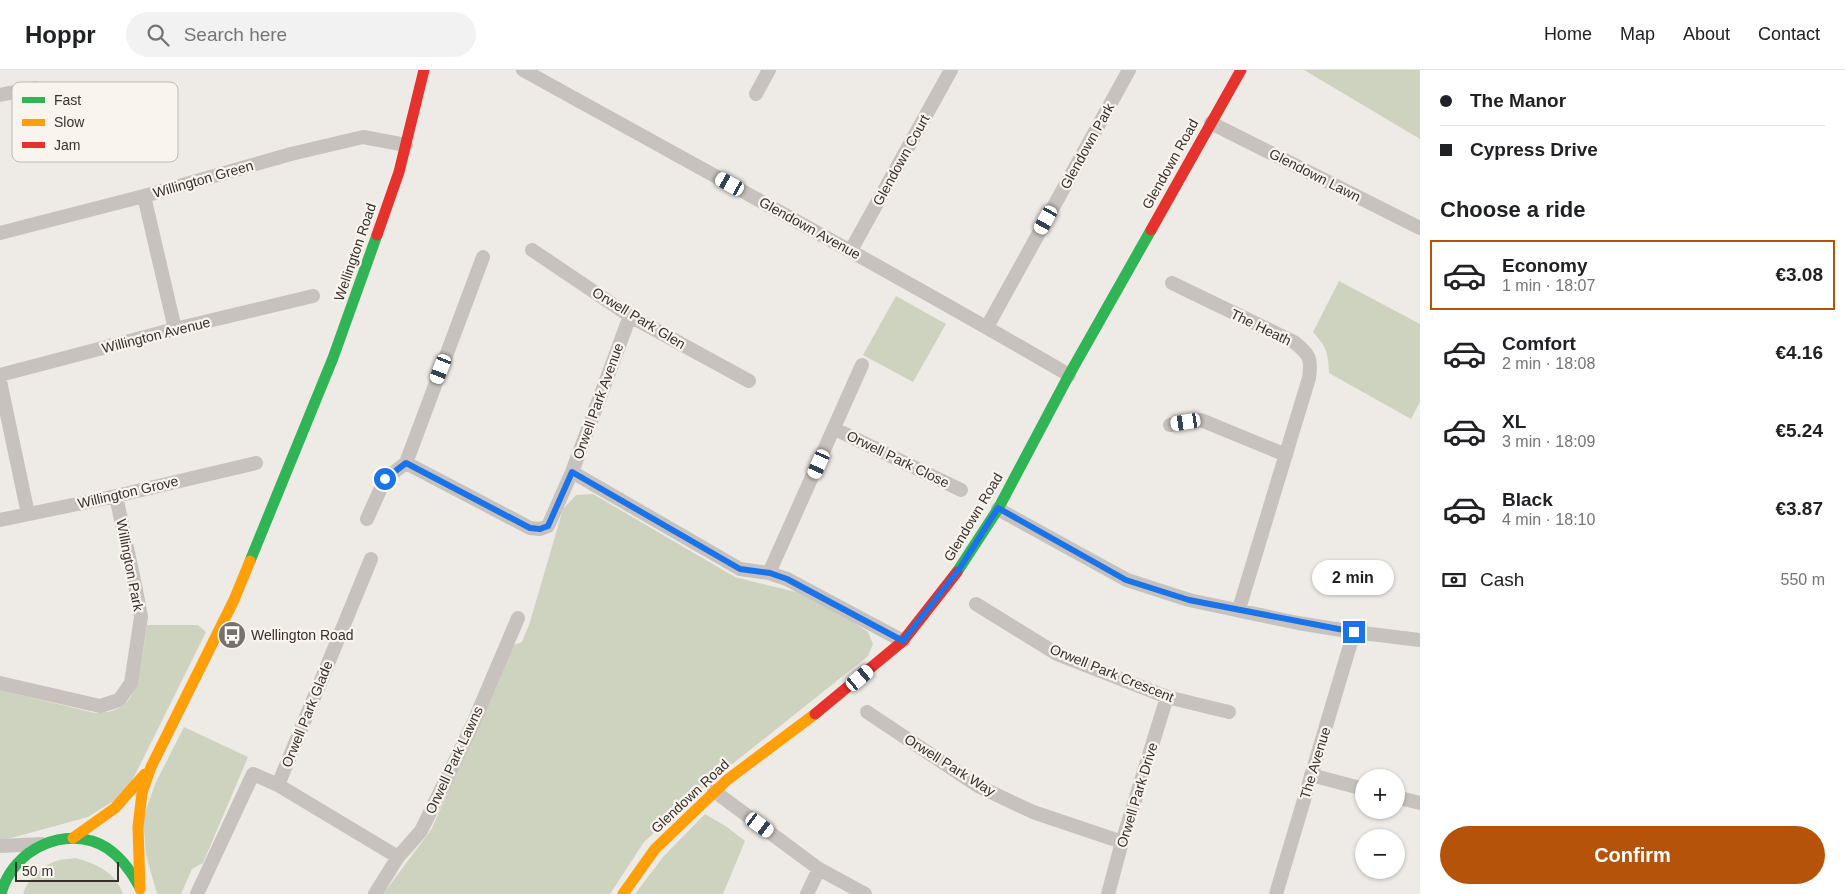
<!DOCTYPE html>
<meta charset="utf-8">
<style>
:root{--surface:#fff;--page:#f2f2f2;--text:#202124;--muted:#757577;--line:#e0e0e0;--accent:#b45309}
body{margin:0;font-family:Helvetica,sans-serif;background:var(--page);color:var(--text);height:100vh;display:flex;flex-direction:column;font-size:19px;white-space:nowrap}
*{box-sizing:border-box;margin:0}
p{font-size:16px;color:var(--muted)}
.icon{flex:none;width:28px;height:28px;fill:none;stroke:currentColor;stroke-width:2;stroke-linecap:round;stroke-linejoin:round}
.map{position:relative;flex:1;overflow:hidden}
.side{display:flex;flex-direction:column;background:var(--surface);width:425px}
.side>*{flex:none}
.banner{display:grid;align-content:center;height:110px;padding:0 20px;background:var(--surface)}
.buttons{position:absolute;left:1355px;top:699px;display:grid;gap:10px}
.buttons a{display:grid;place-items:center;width:50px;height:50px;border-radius:50%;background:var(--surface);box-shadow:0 1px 4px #0004;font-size:25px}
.scale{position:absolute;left:15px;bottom:12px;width:104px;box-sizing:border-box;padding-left:5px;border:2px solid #38302b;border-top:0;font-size:14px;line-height:18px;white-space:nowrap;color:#38302b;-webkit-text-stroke:4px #f9f4ed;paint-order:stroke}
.end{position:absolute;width:22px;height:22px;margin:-11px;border:6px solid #1a73e8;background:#fff;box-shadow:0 0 0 2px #fff}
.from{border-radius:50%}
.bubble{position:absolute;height:35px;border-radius:18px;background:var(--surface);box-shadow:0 1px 4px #0004;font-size:16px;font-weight:700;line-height:35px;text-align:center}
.car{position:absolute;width:15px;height:30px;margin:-15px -8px;border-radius:6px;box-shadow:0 0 4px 1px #0007;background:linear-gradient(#fff 24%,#345 0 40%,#fff 0 76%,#345 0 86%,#fff 0)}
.banner b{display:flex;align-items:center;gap:18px;height:48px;font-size:19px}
.banner b+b{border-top:1px solid var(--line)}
.banner i{width:12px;height:12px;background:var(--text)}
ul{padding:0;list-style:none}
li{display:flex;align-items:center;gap:15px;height:70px;margin:0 10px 8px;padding:0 10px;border:2px solid transparent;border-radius:0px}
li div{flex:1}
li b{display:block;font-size:19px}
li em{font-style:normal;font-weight:700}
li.active{border-color:var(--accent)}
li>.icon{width:45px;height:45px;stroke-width:1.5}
h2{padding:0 20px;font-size:22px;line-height:60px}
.pay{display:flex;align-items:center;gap:12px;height:55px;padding:0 20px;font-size:19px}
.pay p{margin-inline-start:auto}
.primary-button{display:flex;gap:10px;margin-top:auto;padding:10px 20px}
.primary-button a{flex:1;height:58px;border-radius:30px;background:var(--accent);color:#fff;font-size:20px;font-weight:700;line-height:58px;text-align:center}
header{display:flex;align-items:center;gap:30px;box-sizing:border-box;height:70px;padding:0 25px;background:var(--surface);border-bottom:1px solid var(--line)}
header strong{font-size:24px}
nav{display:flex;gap:28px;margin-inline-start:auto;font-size:18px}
.search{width:350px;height:45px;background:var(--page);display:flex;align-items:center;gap:12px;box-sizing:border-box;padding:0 18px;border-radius:28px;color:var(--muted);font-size:19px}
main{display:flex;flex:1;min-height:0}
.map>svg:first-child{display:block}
.green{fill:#ced3c0}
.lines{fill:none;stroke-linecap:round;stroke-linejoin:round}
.street{stroke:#c7c2bd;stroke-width:14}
.fast{stroke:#30b455;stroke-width:11}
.slow{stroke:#ff9f0a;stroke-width:11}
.jam{stroke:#e5322d;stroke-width:11}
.route{stroke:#1a73e8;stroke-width:6}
.labels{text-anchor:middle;stroke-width:4.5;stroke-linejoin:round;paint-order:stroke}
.street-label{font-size:14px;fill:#38302b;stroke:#f9f4ed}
.poi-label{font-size:14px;fill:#38302b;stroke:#f9f4ed;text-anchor:start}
.key{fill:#f9f4ed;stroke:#bfb9b3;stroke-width:1}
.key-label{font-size:14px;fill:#38302b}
</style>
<header>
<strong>Hoppr</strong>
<div class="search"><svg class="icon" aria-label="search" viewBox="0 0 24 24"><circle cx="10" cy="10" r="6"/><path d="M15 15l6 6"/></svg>Search here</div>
<nav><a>Home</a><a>Map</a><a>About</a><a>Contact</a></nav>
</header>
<main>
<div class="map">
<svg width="1420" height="824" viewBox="0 0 1420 824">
<rect width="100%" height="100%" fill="#eeeae5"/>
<path class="green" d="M1304,0H1420V69Z
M1339,211L1420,254V332L1411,349L1329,303C1328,282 1327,278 1313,262Z
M896,226L946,254L913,312L863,285Z
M593,424L735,507L796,522L843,545L868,562L873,574L868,586L711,711L644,772L610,824H383L431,760L513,575L522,572L530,552L563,439L576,425Z
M147,555H198L206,562L131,713L115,730L88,747L0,771V620L95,643C108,643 122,640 130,628C140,613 144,573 147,555Z
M184,657L248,687L203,793L192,799L181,824H157L146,785L143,749L155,714Z
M705,744L727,757L745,771L723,824H635L663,787Z
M76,788C96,794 116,802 123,824H23C27,810 42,796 56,791C62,789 70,789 76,788Z"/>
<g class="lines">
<path class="street" d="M523,0C705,101 889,200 1069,305
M756,24L769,0
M0,25L35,18
M1211,53L1420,158
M144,126L175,259
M0,163L144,126L291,84L363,67L406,75
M532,180L630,246L749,311
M851,180L951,0
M483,187L406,393L530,458L540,459L548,456L572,402
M1172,213L1294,272C1309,284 1312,288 1309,308L1239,539
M630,246L572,402L740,499L769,503L787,509L903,571
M987,257L1129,0
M0,305L175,259L313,226
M0,311L28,444
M1170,355L1201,350L1286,385
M835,359L961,420
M998,439L1127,510L1189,530L1298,553L1354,562L1420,570
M367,449L385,409L406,393
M0,450L116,426L256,393
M769,503L862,295
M976,534L1057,584L1167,627L1229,642
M0,613L100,636L119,630L131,613L141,547L136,520L116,426
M867,642L978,716L1033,742L1122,772
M1311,705L1364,719
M278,715L371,489
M714,721L819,799L865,824
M1396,727L1420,733
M0,776L42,774
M197,824L253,704L278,715L398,787
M375,824L398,787L421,761L472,656L518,548
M807,824L819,799
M1108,824L1122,772L1167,627
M1276,824L1354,562"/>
<path class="fast" d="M250,491L333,288L377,165
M957,502L998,439L1069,305L1151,160
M1,824C12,779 67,753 107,778C122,788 131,801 139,816"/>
<path class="slow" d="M73,768L115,738L145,704
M140,819L138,757L142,723L151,697L234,530L250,491
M623,824L655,779L727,710L815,644"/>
<path class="jam" d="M1151,160L1241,0
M377,165L399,102L424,0
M815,644L903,571L957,502"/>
</g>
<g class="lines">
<path class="route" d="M385,409L406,393L530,458L540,459L548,456L572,402L740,499L770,503L787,509L903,571L960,498L998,438L1126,510L1189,530L1354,562"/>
</g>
<defs>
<symbol id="bus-disc" viewBox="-11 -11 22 22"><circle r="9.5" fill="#78716c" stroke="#f9f4ed"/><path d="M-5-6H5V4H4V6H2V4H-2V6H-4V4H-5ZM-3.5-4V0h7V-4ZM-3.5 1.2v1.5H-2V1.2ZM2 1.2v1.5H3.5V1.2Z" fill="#fff"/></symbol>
</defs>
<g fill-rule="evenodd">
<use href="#bus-disc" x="216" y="549" width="32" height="32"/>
</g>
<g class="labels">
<g class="street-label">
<text transform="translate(1087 76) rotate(-61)" y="5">Glendown Park</text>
<text transform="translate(901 90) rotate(-61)" y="5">Glendown Court</text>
<text transform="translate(1170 94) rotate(-61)" y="5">Glendown Road</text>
<text transform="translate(1315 105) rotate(27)" y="5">Glendown Lawn</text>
<text transform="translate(203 109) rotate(-16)" y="5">Willington Green</text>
<text transform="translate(810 158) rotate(29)" y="5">Glendown Avenue</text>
<text transform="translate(355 182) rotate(-71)" y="5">Wellington Road</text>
<text transform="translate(639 248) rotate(31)" y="5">Orwell Park Glen</text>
<text transform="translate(1261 257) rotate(26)" y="5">The Heath</text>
<text transform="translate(156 265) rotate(-14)" y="5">Willington Avenue</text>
<text transform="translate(598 331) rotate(-70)" y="5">Orwell Park Avenue</text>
<text transform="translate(898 389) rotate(26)" y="5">Orwell Park Close</text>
<text transform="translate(128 422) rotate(-13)" y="5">Willington Grove</text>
<text transform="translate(973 447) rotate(-59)" y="5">Glendown Road</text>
<text transform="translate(130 495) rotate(79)" y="5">Willington Park</text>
<text transform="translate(1112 603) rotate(22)" y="5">Orwell Park Crescent</text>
<text transform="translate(307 644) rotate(-68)" y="5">Orwell Park Glade</text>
<text transform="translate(454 690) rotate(-65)" y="5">Orwell Park Lawns</text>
<text transform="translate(1315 693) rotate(-73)" y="5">The Avenue</text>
<text transform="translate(950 695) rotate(32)" y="5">Orwell Park Way</text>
<text transform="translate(1137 725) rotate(-73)" y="5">Orwell Park Drive</text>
<text transform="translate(690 726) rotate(-43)" y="5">Glendown Road</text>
</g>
<g class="poi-label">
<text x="251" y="570">Wellington Road</text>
</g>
</g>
<rect x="12" y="12" width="166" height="80" rx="8" class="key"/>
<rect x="22" y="27" width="23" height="6" fill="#30b455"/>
<rect x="22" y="49" width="23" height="7" fill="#ff9f0a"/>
<rect x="22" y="72" width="23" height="6" fill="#e5322d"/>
<g class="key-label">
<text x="54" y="35">Fast</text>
<text x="54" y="57">Slow</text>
<text x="54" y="80">Jam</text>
</g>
</svg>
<div class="buttons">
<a>+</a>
<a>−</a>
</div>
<div class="scale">50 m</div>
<i class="end from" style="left:385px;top:409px"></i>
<i class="end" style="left:1354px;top:562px"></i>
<div class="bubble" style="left:1312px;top:490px;width:82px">2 min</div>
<i class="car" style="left:730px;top:114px;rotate:299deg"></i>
<i class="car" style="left:1046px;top:150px;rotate:209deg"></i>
<i class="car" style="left:441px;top:299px;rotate:201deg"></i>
<i class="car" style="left:1186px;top:352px;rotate:261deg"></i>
<i class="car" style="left:819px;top:394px;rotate:204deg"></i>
<i class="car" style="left:860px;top:608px;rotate:50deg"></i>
<i class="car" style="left:760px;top:755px;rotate:126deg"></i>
</div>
<section class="side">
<div class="banner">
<b><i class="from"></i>The Manor</b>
<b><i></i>Cypress Drive</b>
</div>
<h2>Choose a ride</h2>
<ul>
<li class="active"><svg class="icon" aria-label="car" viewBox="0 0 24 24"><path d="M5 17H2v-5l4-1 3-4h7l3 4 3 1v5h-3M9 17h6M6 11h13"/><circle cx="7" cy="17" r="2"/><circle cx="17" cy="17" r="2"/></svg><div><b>Economy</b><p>1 min · 18:07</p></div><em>€3.08</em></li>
<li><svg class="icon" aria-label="car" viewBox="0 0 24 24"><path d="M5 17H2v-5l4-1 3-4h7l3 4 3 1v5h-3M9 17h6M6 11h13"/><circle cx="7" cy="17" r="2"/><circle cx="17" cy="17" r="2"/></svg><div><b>Comfort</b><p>2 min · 18:08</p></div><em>€4.16</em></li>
<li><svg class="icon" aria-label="car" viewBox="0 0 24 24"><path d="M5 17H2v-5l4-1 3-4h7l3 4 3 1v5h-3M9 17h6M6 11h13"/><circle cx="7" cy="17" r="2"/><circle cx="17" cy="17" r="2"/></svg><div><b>XL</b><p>3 min · 18:09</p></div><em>€5.24</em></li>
<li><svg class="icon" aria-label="car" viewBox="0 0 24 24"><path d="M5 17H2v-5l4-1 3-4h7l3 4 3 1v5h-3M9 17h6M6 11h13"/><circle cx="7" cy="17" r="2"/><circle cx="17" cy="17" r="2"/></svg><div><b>Black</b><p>4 min · 18:10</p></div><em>€3.87</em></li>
</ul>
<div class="pay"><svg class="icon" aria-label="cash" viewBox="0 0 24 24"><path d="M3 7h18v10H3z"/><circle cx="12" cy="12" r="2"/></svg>Cash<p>550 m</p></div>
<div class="primary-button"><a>Confirm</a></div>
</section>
</main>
